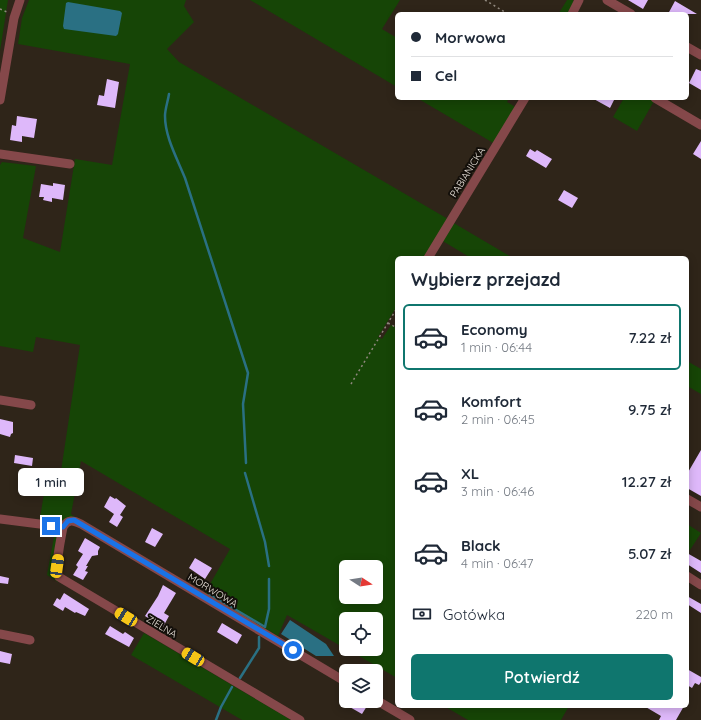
<!DOCTYPE html>
<html lang="pl">
<meta charset="utf-8">
<style>
:root{--surface:#fff;--page:#f2f2f3;--text:#1f2937;--muted:#747a83;--line:#e0e1e3;--accent:#0f766e}
body{margin:0;font-family:Quicksand,sans-serif;background:var(--page);color:var(--text);height:100vh;display:flex;flex-direction:column;font-size:15px;white-space:nowrap}
*{box-sizing:border-box;margin:0}
p{font-size:13px;color:var(--muted)}
.icon{flex:none;width:22px;height:22px;fill:none;stroke:currentColor;stroke-width:2;stroke-linecap:round;stroke-linejoin:round}
.map{position:relative;flex:1;overflow:hidden}
.sheet{position:absolute;left:395px;top:256px;width:294px;height:452px;display:flex;flex-direction:column;background:var(--surface);border-radius:6px;box-shadow:0 2px 10px #0003}
.sheet>*{flex:none}
.guide{position:absolute;left:395px;top:12px;width:294px;height:88px;border-radius:6px;box-shadow:0 2px 10px #0003;display:grid;align-content:center;height:88px;padding:0 16px;background:var(--surface)}
.needle{width:26px;rotate:102deg}
.controls{position:absolute;left:339px;top:560px;display:grid;gap:8px}
.controls a{display:grid;place-items:center;width:44px;height:44px;border-radius:6px;background:var(--surface);box-shadow:0 2px 10px #0003;font-size:20px}
.end{position:absolute;width:18px;height:18px;margin:-9px;border:5px solid #1a73e8;background:#fff;box-shadow:0 0 0 2px #fff}
.from{border-radius:50%}
.bubble{position:absolute;height:28px;border-radius:6px;background:var(--surface);box-shadow:0 2px 10px #0003;font-size:13px;font-weight:600;line-height:28px;text-align:center}
.car{position:absolute;width:12px;height:24px;margin:-12px -6px;border-radius:5px;box-shadow:0 0 3px 1px #0007;background:linear-gradient(#f5c518 24%,#345 0 40%,#f5c518 0 76%,#345 0 86%,#f5c518 0)}
.guide b{display:flex;align-items:center;gap:14px;height:38px;font-size:15px}
.guide b+b{border-top:1px solid var(--line)}
.guide i{width:10px;height:10px;background:var(--text)}
ul{padding:0;list-style:none}
li{display:flex;align-items:center;gap:12px;height:66px;margin:0 8px 6px;padding:0 8px;border:2px solid transparent;border-radius:6px}
li div{flex:1}
li b{display:block;font-size:15px}
li em{font-style:normal;font-weight:600}
li.selected{border-color:var(--accent)}
li>.icon{width:36px;height:36px;stroke-width:1.5}
h2{padding:0 16px;font-size:18px;line-height:48px}
.pay{display:flex;align-items:center;gap:10px;height:44px;padding:0 16px;font-size:15px}
.pay p{margin-inline-start:auto}
.primary-button{display:flex;gap:8px;margin-top:auto;padding:8px 16px}
.primary-button a{flex:1;height:46px;border-radius:6px;background:var(--accent);color:#fff;font-size:16px;font-weight:600;line-height:46px;text-align:center}
.map>svg:first-child{display:block}
.green{fill:#164506;fill-rule:evenodd}
.water{fill:#2a7083}
.lines{fill:none;stroke-linecap:round;stroke-linejoin:round}
.stream{stroke:#2a7083;stroke-width:2.5}
.building{fill:#deb8fa}
.path{stroke:#90887e;stroke-width:1.5;stroke-dasharray:2 3;stroke-linecap:butt}
.minor{stroke:#85484a;stroke-width:9}
.route{stroke:#1a73e8;stroke-width:5}
.labels{text-anchor:middle;stroke-width:4;stroke-linejoin:round;paint-order:stroke}
.street-label{font-size:10px;fill:#ebe4dc;stroke:#130f0a}
</style>
<div class="map">
<svg width="701" height="720" viewBox="0 0 701 720">
<rect width="100%" height="100%" fill="#2f2519"/>
<path class="green" d="M0,0H8L0,51Z
M29,0H186L184,6L194,22L167,49L179,62L448,219L426,258H397V306L378,337L382,339L391,325L397,328V678L347,649H376V619H346V649L287,615L278,636L205,593L230,549L81,461L71,514L76,518L65,524L58,582L47,575L56,526L39,524L48,469L61,471L80,345L36,337L33,352L0,346V165L2,162L36,166L23,238L60,252L75,159L112,165L130,64L18,44L22,18ZM346,567H376V597H346Z
M250,0H400L382,29L397,38V87Z
M567,0H573L574,5L569,14L559,13Z
M417,98H509L507,102L517,108L495,144Z
M624,98H648L654,101L637,131L613,117Z
M452,222L513,258H471L441,240Z
M687,361L701,369V394L687,386Z
M687,524L701,533L690,550L687,549Z
M144,633L291,720H242L131,655Z
M444,706H569L561,720H468Z"/>
<path class="water" d="M68,2L120,11L122,13L118,34L116,36L64,29L63,26L66,3Z
M290,620L326,644L334,656H316L281,634Z"/>
<g class="lines">
<path class="stream" d="M169,94C168,101 165,109 165,116C165,137 177,158 185,178L248,373L243,404L246,463
M245,473L265,542L269,566
M209,594L265,627L269,609V579
M240,678L259,648V637
M216,720L221,707L232,687"/>
</g>
<path class="building" d="M628,0H648L643,9Z
M675,1L697,14H668Z
M696,69L701,71V90L689,83Z
M107,79L119,82L115,108L97,105L99,95L104,96Z
M592,98H615L610,108Z
M17,116L37,119L34,138L22,136V142L10,140L12,125L16,126Z
M701,141V159L693,154Z
M530,149L535,152L537,150L552,159L546,168L526,156Z
M53,183L65,185L63,200L52,198V202L43,200L44,197H39L41,184L53,186Z
M564,190L578,198L572,208L558,200Z
M0,419L13,422V433L11,434L10,437L0,434Z
M701,450V496L687,488V474Z
M15,455L33,458L32,466L14,463Z
M110,496L115,499L116,498L126,506L120,515L123,517L117,527L109,522L114,514L104,507Z
M152,528L163,534L155,547L145,542Z
M85,538L100,547L98,551V555L92,556L86,566H88L85,571L88,572L83,580L73,575L78,567L76,565L83,554L78,551Z
M687,553L701,561V573L687,564Z
M195,558L212,568L205,579L189,568Z
M0,576L9,578L8,584L0,583Z
M163,585L176,593L164,613L169,616L163,627L145,616L158,596Z
M64,593L89,609L85,616L76,612L75,613L65,607L63,611L53,605L57,598L60,600Z
M687,596L701,604V613L687,604Z
M222,623L242,635L237,644L217,632Z
M110,626L123,634L125,632L134,638L129,647L105,634Z
M0,651L12,654L10,664L0,662Z
M687,669L701,677V682L699,685L695,683L692,688L687,685Z
M351,701H359L367,706L362,714L348,706Z
M644,706H684L676,720H659L661,716Z"/>
<g class="lines">
<path class="path" d="M485,0L508,14
M0,9L7,12
M388,323L397,328
M351,384L397,308"/>
<path class="minor" d="M607,0L631,14
M572,14L579,0
M687,47L701,55
M655,98L701,125
M0,100L14,18L20,0
M0,154L70,164
M428,258L525,98
M0,400L31,405
M687,499L701,507
M0,519L63,527
M687,576L701,585
M0,634L30,640
M376,700L410,720
M300,720L59,577C54,568 61,539 63,527C68,519 73,520 81,524L346,682"/>
</g>
<g class="lines">
<path class="route" d="M51,526L63,527L68,521L74,520L293,650"/>
</g>
<g class="labels">
<g class="street-label">
<text transform="translate(467 172) rotate(-58)" y="4">PABIANICKA</text>
<text transform="translate(213 590) rotate(31)" y="4">MORWOWA</text>
<text transform="translate(162 626) rotate(31)" y="4">ZIELNA</text>
</g>
</g>
</svg>
<div class="controls">
<a><svg class="needle" viewBox="-14 -14 28 28"><path d="M0-13l5 13h-10z" fill="#e53935"/><path d="M0 13l5-13h-10z" fill="#747a83"/></svg></a>
<a><svg class="icon" aria-label="locate" viewBox="0 0 24 24"><circle cx="12" cy="12" r="6"/><path d="M12 2v4M12 18v4M2 12h4M18 12h4"/></svg></a>
<a><svg class="icon" aria-label="layers" viewBox="0 0 24 24"><path d="M12 4l9 5-9 5-9-5zM3 14l9 5 9-5"/></svg></a>
</div>
<i class="end from" style="left:293px;top:650px"></i>
<i class="end" style="left:51px;top:526px"></i>
<div class="bubble" style="left:18px;top:468px;width:66px">1 min</div>
<i class="car" style="left:57px;top:566px;rotate:8deg"></i>
<i class="car" style="left:126px;top:617px;rotate:301deg"></i>
<i class="car" style="left:193px;top:657px;rotate:301deg"></i>
<div class="guide">
<b><i class="from"></i>Morwowa</b>
<b><i></i>Cel</b>
</div>
<section class="sheet">
<h2>Wybierz przejazd</h2>
<ul>
<li class="selected"><svg class="icon" aria-label="car" viewBox="0 0 24 24"><path d="M5 17H2v-5l4-1 3-4h7l3 4 3 1v5h-3M9 17h6M6 11h13"/><circle cx="7" cy="17" r="2"/><circle cx="17" cy="17" r="2"/></svg><div><b>Economy</b><p>1 min · 06:44</p></div><em>7.22 zł</em></li>
<li><svg class="icon" aria-label="car" viewBox="0 0 24 24"><path d="M5 17H2v-5l4-1 3-4h7l3 4 3 1v5h-3M9 17h6M6 11h13"/><circle cx="7" cy="17" r="2"/><circle cx="17" cy="17" r="2"/></svg><div><b>Komfort</b><p>2 min · 06:45</p></div><em>9.75 zł</em></li>
<li><svg class="icon" aria-label="car" viewBox="0 0 24 24"><path d="M5 17H2v-5l4-1 3-4h7l3 4 3 1v5h-3M9 17h6M6 11h13"/><circle cx="7" cy="17" r="2"/><circle cx="17" cy="17" r="2"/></svg><div><b>XL</b><p>3 min · 06:46</p></div><em>12.27 zł</em></li>
<li><svg class="icon" aria-label="car" viewBox="0 0 24 24"><path d="M5 17H2v-5l4-1 3-4h7l3 4 3 1v5h-3M9 17h6M6 11h13"/><circle cx="7" cy="17" r="2"/><circle cx="17" cy="17" r="2"/></svg><div><b>Black</b><p>4 min · 06:47</p></div><em>5.07 zł</em></li>
</ul>
<div class="pay"><svg class="icon" aria-label="cash" viewBox="0 0 24 24"><path d="M3 7h18v10H3z"/><circle cx="12" cy="12" r="2"/></svg>Gotówka<p>220 m</p></div>
<div class="primary-button"><a>Potwierdź</a></div>
</section>
</div>
